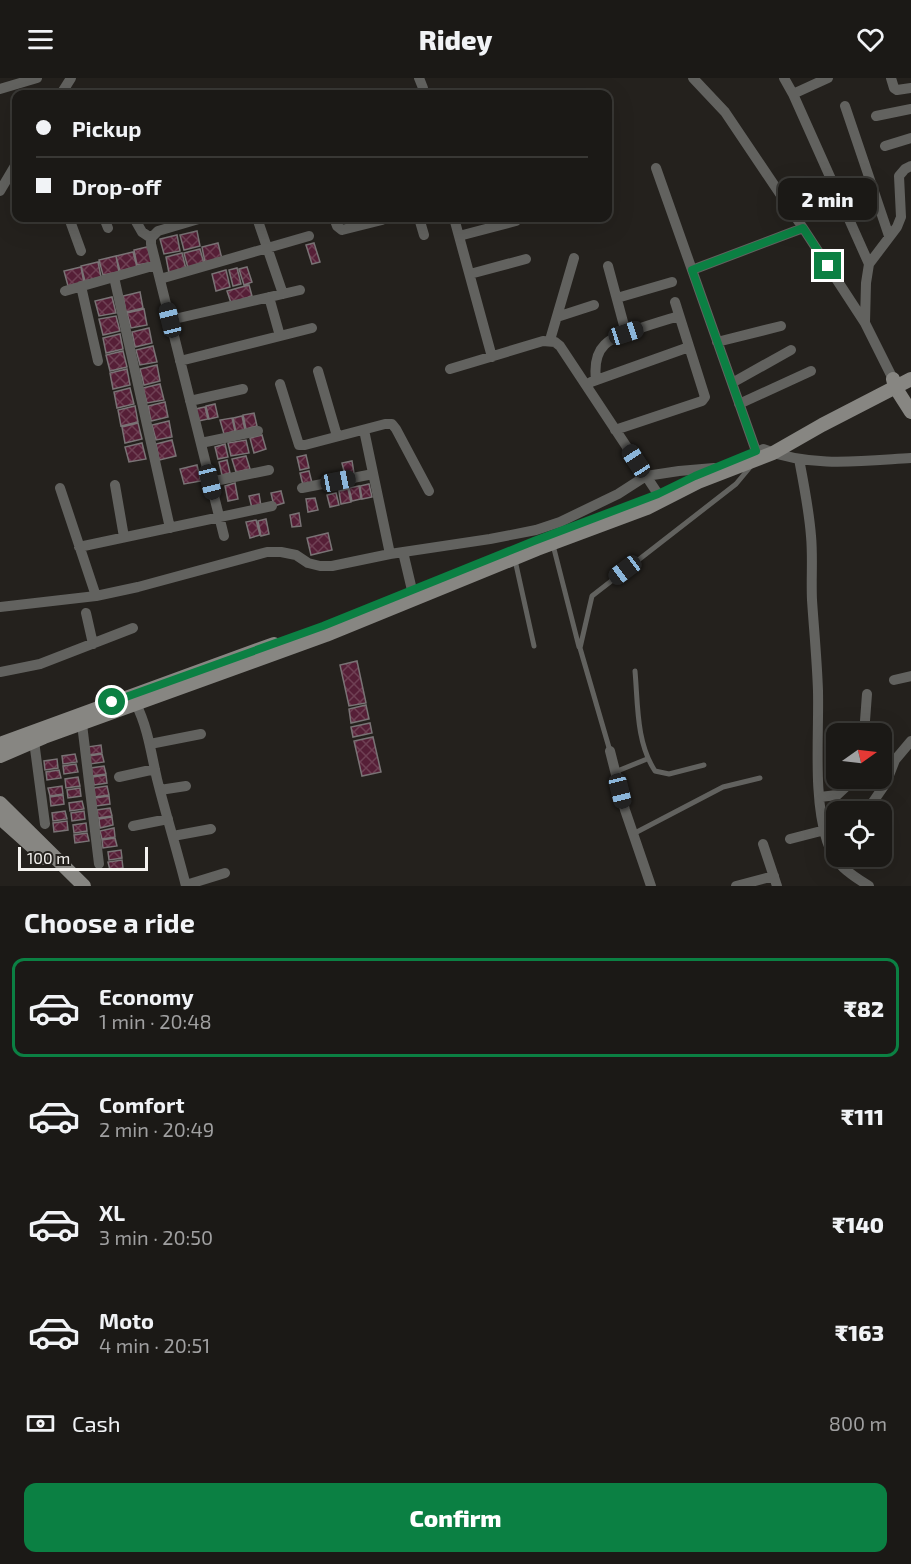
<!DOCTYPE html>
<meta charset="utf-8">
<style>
:root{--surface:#1b1916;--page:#282623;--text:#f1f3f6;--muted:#a0a0a1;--line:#393835;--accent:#0b8043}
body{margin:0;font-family:"Exo 2",sans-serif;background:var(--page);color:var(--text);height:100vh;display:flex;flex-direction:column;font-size:22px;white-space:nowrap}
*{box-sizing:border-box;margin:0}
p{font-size:20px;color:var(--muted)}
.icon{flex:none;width:33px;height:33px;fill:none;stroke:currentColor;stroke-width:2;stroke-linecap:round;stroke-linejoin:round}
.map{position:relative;height:808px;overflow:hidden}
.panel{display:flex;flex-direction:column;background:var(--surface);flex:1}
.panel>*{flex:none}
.banner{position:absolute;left:12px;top:12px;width:600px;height:132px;border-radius:12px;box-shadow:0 6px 24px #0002,0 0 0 2px var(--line);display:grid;align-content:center;height:132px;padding:0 24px;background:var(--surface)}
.needle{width:39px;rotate:76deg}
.tools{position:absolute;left:826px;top:645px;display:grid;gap:12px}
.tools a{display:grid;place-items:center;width:66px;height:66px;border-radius:12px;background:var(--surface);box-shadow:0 6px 24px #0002,0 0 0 2px var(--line);font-size:30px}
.scale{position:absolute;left:18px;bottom:15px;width:130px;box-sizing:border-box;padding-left:6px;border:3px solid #f4f2ef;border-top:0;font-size:16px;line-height:21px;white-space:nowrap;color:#f4f2ef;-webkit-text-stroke:4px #24211d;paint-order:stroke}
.end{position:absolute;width:27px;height:27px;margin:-14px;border:8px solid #0b8043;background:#fff;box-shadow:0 0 0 3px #fff}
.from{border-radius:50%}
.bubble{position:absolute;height:42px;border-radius:12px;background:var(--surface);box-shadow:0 6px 24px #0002,0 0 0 2px var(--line);font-size:20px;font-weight:800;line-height:42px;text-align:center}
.car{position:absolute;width:18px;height:36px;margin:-18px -9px;border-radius:8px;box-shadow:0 0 4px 2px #0007;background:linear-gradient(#222 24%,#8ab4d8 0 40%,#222 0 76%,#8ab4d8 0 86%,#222 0)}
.banner b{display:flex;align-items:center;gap:21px;height:57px;font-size:22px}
.banner b+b{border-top:2px solid var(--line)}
.banner i{width:15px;height:15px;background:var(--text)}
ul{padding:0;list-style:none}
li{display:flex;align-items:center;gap:18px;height:99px;margin:0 12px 9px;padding:0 12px;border:3px solid transparent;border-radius:12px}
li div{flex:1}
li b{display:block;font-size:22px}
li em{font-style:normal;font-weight:800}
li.on{border-color:var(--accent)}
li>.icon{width:54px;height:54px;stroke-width:1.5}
h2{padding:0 24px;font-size:27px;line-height:72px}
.pay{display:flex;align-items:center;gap:15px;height:66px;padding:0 24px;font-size:22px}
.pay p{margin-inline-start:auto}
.button{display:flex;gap:12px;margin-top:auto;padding:12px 24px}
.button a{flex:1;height:69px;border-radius:12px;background:var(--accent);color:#fff;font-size:24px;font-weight:800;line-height:69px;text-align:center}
header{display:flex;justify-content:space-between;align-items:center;height:78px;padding:0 24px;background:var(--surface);font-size:27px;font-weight:800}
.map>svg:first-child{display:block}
.building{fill:url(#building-cross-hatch);stroke:#797375;stroke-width:1.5}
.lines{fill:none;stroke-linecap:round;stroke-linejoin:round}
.lane{stroke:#62625f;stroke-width:5}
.street{stroke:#62625f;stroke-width:10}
.secondary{stroke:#878682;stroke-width:14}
.route{stroke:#0b8043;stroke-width:8}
</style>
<header><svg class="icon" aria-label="menu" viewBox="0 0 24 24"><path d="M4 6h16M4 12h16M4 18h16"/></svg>Ridey<svg class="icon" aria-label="heart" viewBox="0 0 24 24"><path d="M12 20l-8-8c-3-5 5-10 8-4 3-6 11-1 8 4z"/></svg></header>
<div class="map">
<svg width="911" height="808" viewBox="0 0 911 808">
<defs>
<pattern id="building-cross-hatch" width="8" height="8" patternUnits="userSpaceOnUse" patternTransform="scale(1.5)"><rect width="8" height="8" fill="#561f37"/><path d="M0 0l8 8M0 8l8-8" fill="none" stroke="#6f4054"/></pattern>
</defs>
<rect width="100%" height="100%" fill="#24211d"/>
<path class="building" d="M197,153L200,168L184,172L180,157Z
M177,157L180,173L164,176L160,161Z
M218,165L222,181L205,184L202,169Z
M314,165L320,184L312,186L306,167Z
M151,168L154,184L137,187L134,172Z
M200,171L204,186L188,190L184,175Z
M133,174L137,189L120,193L116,178Z
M182,175L186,191L169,195L166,179Z
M116,178L119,194L103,197L99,182Z
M98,184L101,199L85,203L81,188Z
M81,189L84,205L68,208L64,193Z
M247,189L252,204L244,207L239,191Z
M237,190L241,206L233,208L229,192Z
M226,192L230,209L216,213L212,196Z
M249,207L252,218L231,225L227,213Z
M140,214L143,230L126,234L123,218Z
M112,219L116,235L99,238L95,223Z
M144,231L147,247L131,250L127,235Z
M116,238L120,253L103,257L99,241Z
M149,250L152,265L135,269L132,254Z
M120,256L123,271L106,275L103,260Z
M153,268L157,284L140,287L136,272Z
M123,273L127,289L110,293L106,277Z
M157,287L160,303L144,307L140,291Z
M127,291L130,307L113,311L110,295Z
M160,306L164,322L147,325L143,310Z
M130,310L134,326L117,330L114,314Z
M165,324L168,339L151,343L148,328Z
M215,326L218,339L209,341L206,328Z
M135,328L138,344L121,348L118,332Z
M205,329L208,341L198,343L195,331Z
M254,335L257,348L246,351L243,337Z
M242,338L245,352L236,354L233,340Z
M232,340L235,353L224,356L220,342Z
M169,343L172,359L156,362L152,347Z
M138,345L142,361L125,365L122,349Z
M262,357L266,371L254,375L250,360Z
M172,362L176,378L159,382L156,366Z
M246,362L249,375L231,378L228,365Z
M142,365L146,381L129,384L125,369Z
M225,366L228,379L218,381L215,369Z
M306,377L309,390L300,392L297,379Z
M246,378L250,391L236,394L232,381Z
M227,382L230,395L222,397L219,384Z
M352,383L354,395L345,397L342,385Z
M197,387L201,403L184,406L180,391Z
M309,393L312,405L303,407L300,395Z
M235,405L238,421L228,423L225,408Z
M369,406L372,419L362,421L360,408Z
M359,408L361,421L352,423L349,410Z
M348,411L351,424L341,426L339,413Z
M281,413L284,425L274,428L271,415Z
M336,415L339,427L330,429L327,417Z
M259,416L261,428L252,430L249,418Z
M315,420L318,432L308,434L306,421Z
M299,435L301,448L292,449L290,437Z
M266,441L269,456L261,458L258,443Z
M256,442L260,457L250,460L246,444Z
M328,455L332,472L311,477L307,460Z
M357,583L366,625L349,628L340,587Z
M366,627L369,641L351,645L349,631Z
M370,645L372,655L353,659L351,649Z
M373,659L381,694L362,698L354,663Z
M101,667L102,675L89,677L87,669Z
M75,676L77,684L63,686L62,678Z
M102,676L104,684L90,686L89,678Z
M57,681L58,690L45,692L44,683Z
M76,686L78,694L64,696L63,688Z
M104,688L106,696L92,698L91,690Z
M59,692L61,700L47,702L46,694Z
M106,697L107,705L94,707L93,699Z
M78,699L80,708L66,710L65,701Z
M62,708L63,716L50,718L48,710Z
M107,708L109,717L95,719L94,710Z
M80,710L81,718L68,720L67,712Z
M63,717L64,726L51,728L50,719Z
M109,718L110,726L96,728L95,720Z
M82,723L84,731L70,733L69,725Z
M110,730L112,738L98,740L97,732Z
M65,733L67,741L53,743L52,735Z
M84,733L85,741L72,743L71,735Z
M112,739L113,747L100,750L99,741Z
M67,743L68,752L54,754L53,745Z
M86,745L87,753L74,755L73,747Z
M114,750L115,759L102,761L100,753Z
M87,755L89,763L75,765L74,757Z
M115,760L117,768L103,770L102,762Z
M121,772L122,780L109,782L108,774Z
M122,782L123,790L110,792L108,784Z"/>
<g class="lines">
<path class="lane" d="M553,467L579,569
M515,482L534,568
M635,593C638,626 636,664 655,693L669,696L704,687
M610,673L580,570L592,518L736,406L751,388
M615,694L647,681
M633,756L723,709L760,700"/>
<path class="street" d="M419,0L423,10L422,16
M693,0L725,34L803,150L865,245L893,301
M784,0L793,16
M828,0L793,16L869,186
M891,0L894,10L897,12L911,10
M0,11L37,0
M61,16L71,0
M845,28L889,158
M876,38L911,31
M885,68L911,60
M656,90L756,373
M0,113L16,86
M69,140L81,173
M104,140L108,150
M134,140L142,154L151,160
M202,140L158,153L151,160V166L224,458
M257,140L283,216
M334,140L337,148L342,152L382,142
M419,140L424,157
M454,140L492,279
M459,158L516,143
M608,188L626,255
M692,192L803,150
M470,196L526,181
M114,199L170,450
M160,201L309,158
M81,208L98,283
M65,213L156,187
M269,219L280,258
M617,220L672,204
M557,239L594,227
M170,242L300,212
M865,244L866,205L869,186L897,149L901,139L899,98L905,91L911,88
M550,262L574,180
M717,264L781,248
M180,283L312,250
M450,291L543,263L555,264L560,268L658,416
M318,293L337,358
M596,302C592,267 609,260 638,251C652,246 666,242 679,238
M591,304L689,269
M732,305L791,272
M280,306L299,367H305L385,346H392L396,351L429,413
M190,323L243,311
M739,326L811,293
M364,352L390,476
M615,352L702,323L705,319L675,224
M201,365L258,353
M763,371C810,390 862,383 911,380
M799,381C804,407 809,432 811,458C813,479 811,501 812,522C814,552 817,583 818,613C819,659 813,719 827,763C834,786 850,796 869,808
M210,404L269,392
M115,407L124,459
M60,410L96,518
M302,410L373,396
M79,469L272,428
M403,474L412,512
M0,529L96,518L138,509L267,474H281L296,477L308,485L320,488H332L390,476L490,461L536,452L560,444L618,416L646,398L679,393L714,390
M86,535L93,566
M0,594L40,586L133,550
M894,602L911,598
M136,626C148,650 151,675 157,701C166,737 177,772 186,808
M82,646L99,786
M864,656L867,616
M34,663L45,746
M150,666L201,656
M610,673L625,732L651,808
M882,677L895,682
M119,699L155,691
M160,712L186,708
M820,719L837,717L853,702L861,700
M866,734L886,705L895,682L911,663
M133,748L168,741
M173,758L211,751
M790,761L825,752
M763,766L777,808
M186,807L225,795
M736,808L774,798"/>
<path class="secondary" d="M893,301L895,309L911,334
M0,666L274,566
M0,678L44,659L326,557L537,471L647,430L698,404L773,375L822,347L911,301
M0,725L84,808
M0,740L45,780"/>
</g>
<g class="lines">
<path class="route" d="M112,624L323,548L534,463L658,416L695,398L756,373L692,192L803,150L828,188"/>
</g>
</svg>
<div class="tools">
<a><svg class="needle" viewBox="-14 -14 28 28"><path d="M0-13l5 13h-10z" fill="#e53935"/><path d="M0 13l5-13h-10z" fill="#a0a0a1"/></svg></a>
<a><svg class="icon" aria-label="locate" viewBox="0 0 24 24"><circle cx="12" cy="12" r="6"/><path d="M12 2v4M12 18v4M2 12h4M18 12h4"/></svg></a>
</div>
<div class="scale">100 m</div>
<i class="end from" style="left:112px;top:624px"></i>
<i class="end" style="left:828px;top:188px"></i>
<div class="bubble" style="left:778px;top:100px;width:99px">2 min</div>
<i class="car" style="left:170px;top:242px;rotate:346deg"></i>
<i class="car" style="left:626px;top:255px;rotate:72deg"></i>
<i class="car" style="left:636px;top:383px;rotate:327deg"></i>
<i class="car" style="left:338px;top:403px;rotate:79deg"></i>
<i class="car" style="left:210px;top:404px;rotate:166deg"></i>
<i class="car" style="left:625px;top:492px;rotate:233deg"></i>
<i class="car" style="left:620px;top:713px;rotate:166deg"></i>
<div class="banner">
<b><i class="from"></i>Pickup</b>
<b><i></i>Drop-off</b>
</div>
</div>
<section class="panel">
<h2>Choose a ride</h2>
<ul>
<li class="on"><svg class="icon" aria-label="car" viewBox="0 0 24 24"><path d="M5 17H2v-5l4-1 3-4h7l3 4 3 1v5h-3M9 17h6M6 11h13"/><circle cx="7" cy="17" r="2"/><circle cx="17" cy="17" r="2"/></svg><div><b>Economy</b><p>1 min · 20:48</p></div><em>₹82</em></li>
<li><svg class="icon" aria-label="car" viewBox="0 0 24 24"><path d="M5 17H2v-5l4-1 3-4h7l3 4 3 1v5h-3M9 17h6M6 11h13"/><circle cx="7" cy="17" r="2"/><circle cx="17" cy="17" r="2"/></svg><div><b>Comfort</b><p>2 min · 20:49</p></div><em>₹111</em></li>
<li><svg class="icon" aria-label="car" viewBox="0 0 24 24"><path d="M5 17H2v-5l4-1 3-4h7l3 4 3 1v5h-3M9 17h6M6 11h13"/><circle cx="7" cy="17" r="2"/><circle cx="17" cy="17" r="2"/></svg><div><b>XL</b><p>3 min · 20:50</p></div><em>₹140</em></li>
<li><svg class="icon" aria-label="car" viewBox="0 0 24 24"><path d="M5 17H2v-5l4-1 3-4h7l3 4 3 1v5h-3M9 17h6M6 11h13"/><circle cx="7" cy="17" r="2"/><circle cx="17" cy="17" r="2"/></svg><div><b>Moto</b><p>4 min · 20:51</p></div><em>₹163</em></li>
</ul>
<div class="pay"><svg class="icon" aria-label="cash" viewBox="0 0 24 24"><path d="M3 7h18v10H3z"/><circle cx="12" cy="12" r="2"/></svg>Cash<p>800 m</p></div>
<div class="button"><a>Confirm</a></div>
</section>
